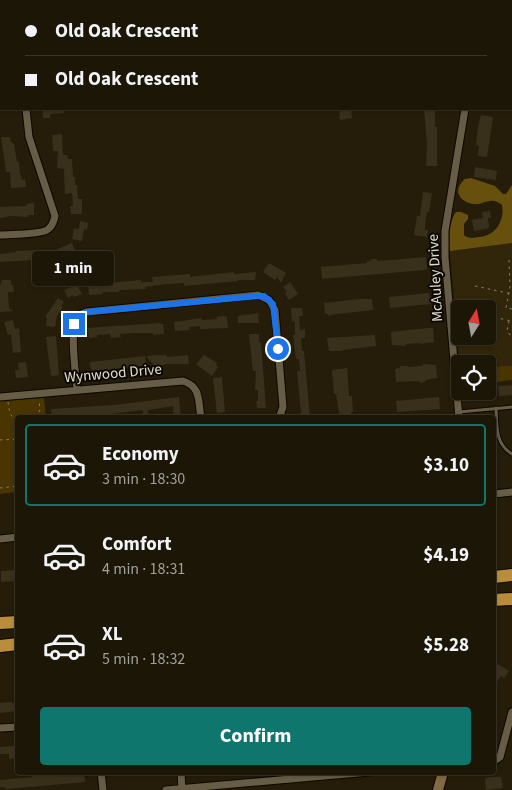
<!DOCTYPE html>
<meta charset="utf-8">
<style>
:root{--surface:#1c1607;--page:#292315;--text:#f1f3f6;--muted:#a09f9b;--line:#3a3528;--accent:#0f766e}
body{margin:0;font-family:"Source Sans 3",sans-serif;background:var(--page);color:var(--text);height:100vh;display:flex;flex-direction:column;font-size:19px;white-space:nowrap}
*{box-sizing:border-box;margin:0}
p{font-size:16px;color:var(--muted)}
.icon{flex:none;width:28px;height:28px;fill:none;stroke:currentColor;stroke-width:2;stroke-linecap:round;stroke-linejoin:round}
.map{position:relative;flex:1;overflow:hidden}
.sheet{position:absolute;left:15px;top:415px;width:481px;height:360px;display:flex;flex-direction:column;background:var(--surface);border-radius:5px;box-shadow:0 1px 4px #0004,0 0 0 1px var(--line)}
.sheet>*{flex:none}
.guide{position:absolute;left:0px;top:0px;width:512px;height:110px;box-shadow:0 1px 4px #0004,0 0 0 1px var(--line);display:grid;align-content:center;height:110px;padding:0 25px;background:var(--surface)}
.needle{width:32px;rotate:11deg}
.fabs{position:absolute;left:451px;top:300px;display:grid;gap:10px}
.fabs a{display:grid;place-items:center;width:45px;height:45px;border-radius:5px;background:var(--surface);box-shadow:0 1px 4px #0004,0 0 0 1px var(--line);font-size:25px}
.end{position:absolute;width:22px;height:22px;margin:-11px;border:6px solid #1a73e8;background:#fff;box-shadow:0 0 0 2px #fff}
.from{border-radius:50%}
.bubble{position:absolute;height:35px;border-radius:5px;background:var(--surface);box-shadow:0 1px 4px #0004,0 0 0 1px var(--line);font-size:16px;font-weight:700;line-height:35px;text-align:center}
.guide b{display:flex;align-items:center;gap:18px;height:48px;font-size:19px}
.guide b+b{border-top:1px solid var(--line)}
.guide i{width:12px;height:12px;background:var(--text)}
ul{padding:9px 0 0;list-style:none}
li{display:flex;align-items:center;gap:15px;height:82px;margin:0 10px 8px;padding:0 15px;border:2px solid transparent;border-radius:5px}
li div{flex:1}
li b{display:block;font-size:19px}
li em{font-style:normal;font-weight:700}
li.active{border-color:var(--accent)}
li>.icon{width:45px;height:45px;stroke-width:1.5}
.action{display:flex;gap:10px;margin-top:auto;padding:10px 25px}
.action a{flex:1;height:58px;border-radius:5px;background:var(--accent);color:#fff;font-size:20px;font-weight:700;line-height:58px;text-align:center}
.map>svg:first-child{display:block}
.built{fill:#31260a;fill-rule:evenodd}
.green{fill:#493500}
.forest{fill:#674f0d}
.building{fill:#39301c}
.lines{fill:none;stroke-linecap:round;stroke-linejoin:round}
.lane-casing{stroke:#0e0700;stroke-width:5}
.street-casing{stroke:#0e0700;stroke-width:9}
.secondary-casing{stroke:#0e0700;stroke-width:12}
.primary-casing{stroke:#0e0700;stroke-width:13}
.highway-casing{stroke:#0e0700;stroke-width:14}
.path{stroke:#857e6e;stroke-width:1;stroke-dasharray:2.5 4;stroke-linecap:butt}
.lane{stroke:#675d47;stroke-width:3}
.street{stroke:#675d47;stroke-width:7}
.secondary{stroke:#806b43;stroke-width:10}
.primary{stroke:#987a40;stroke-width:11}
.highway{stroke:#b98d3b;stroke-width:12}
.route{stroke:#1a73e8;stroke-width:6}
.labels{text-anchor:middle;stroke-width:4;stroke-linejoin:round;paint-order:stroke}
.street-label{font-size:15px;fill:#e1dbcf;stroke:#0b0802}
</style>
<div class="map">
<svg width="512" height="790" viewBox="0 0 512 790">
<rect width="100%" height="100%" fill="#251d09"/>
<path class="built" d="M512,243V366L488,370V364H460V374L450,251ZM460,309H488V336H460Z"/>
<path class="green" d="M502,366H512V380L488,383V370Z
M44,398L46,417L18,418L17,492L0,494V401Z"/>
<path class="forest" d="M471,178L495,186L503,194H506L512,185V243L450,251C449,239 449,221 456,212H461L468,215V219L464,224V235C469,239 473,238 479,237C495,236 505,221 502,205C498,202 495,200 490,201C485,201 480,205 474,204C459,202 452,190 465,179Z"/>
<path class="building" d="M43,109H64V113L50,114V118H43Z
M339,109H351L352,118L340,120Z
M424,109H435V127H437V166H426L427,143Z
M481,115L493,117L487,157L478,156L479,146L476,145L478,127Z
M62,134L63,155H67L68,159H72L73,177H75V185H77L78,199H82V214H71L70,206H73L72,193L65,194L64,169L57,168L58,151H53L52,135Z
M1,137H10L11,142L14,144L17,162H19L20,175H21L22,180L25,179L26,187L11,188L10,172H6Z
M475,167L497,171L496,180L474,177Z
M423,192L432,193L429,212H427L425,224V230H428L427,237L414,235L417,216H420Z
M34,203V215H28V217L10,216L0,218V207L27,206L26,204Z
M490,211L491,218H488L489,228L474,231L472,220L483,218L482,212Z
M80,221L88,223L87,230L84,229L82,241L72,239L74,229H79Z
M72,243L76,253L56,262L51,252Z
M42,250V252H47V261L33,263V260L0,262V254L16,252V251Z
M426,257L427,269L424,270L322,279L321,267L367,263V261H371V259H377V261H379Z
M269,263L286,273L281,283L277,277L275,280L263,272Z
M234,272V274L256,272L255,280H238V281L184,286V283L167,284L145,287L146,289L120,290L118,292H102L103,294L89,295L88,285L97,284V286L107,285V283L141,280V282H153L152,277L190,274V277Z
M2,280H11V285H13L14,292H8L9,308L13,311L0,312V286Z
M290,282L298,294L289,300L285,294L287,292L283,287Z
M77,285L82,294L74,297L73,295L68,298L64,290Z
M429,293L431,304L390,308L389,297Z
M58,298L64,302L61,306L63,307L57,316L55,327L46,326L47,317H45Z
M358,299H372L373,310L337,314L328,316V314H325L324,300L325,303Z
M291,308H302L303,316H299L300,330L305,329V338H301L302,351H304L310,418H300L301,412L297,371H300L299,359H296L293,335H295V321L292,322Z
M258,313L259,323H238V316Z
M223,316L227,317L228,328L200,329V326L189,327L190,330L175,331L174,322L202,318V320L217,319V317Z
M13,320L15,329L19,328L21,352L13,353L11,334L8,335L4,322Z
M160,323V324H163L164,334L153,335V333H136L120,334L121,337L111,338L110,334L97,335V337L89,338L88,328Z
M428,328H433L434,342L421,344V343L405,344L406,346L392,345L391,332Z
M249,334H259V342L261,343L266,408H257L256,401H258V390H255L256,371H253Z
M375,335L376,346L342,350V351H329L327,338Z
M56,336L59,375L51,376L46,337Z
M166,355L167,357L188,355L189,364H167L155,367L146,356Z
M204,355L217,363L216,365L218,367L212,376L196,364Z
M145,356L146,366L91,371L90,362Z
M26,362L28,377L16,378L15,370H19L18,363Z
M423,364L436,365L437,378L425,380V382L420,383L419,381L396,382L395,369L400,368V366H408V367L423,366Z
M347,368L349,396H352L353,412H351L352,418H340L336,394H334L332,370Z
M222,377L225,412L217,413L213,378Z
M512,385V395L499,396L498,386Z
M179,397L181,418H174L173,406L148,410V418H143V410L111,414L112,418H104V414L90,415V418H85V416L52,418L51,409L114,405Z
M439,397L440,409L397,412L396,401Z
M18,570V581L1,582V571Z
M498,664L509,671L504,678L501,676L494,686V669Z
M12,702V703H18V711L0,713V703Z
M15,746V748H18V758L9,759V754H0V747Z
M84,772L85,782L5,789V787H0V780L32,777V776L48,775V773Z
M493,777H501L503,788L486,790L485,778Z"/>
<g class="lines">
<defs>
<path id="lane" d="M496,408C497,426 495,444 512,454
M459,412L512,407"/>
<path id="street" d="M157,0V1
M243,0V1
M0,235C11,234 38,235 47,230C52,227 54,221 55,216L29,137L26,109
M77,390C76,376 69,328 77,318C79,314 83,313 87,312L258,295L269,300L275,310L283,407L279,418
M0,397L183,381C201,387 198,400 201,418
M459,418L445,257V231L465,109
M494,494L512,492
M0,539L18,537
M0,728L18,727
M494,761L500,757L512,712
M101,772L103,790
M181,772L182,790
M166,790L369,772"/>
<path id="secondary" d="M438,790L443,772"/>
<path id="primary" d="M511,36H512
M0,75H1"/>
<path id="highway" d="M494,577L512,575
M494,600L512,599
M0,623L18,622
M0,646L18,644"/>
</defs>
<use href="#lane" class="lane-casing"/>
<use href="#street" class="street-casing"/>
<use href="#secondary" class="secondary-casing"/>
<use href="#primary" class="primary-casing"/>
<use href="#highway" class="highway-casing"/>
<path class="path" d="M509,260L510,287L506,308L512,309
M475,286L512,294
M488,318L494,317L511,321
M509,321L507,331L509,334L512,335
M8,402L10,414L18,422
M36,418L40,410L39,400
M0,440L18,439
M0,488L18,486"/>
<use href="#lane" class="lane"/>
<use href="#street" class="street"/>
<use href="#secondary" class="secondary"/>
<use href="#primary" class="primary"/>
<use href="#highway" class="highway"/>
</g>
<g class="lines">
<path class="route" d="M74,324C76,317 80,314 87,312L258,296H264L273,304L278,349"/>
</g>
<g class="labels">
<g class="street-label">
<text transform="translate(435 278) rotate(-93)" y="5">McAuley Drive</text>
<text transform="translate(113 373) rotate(-5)" y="5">Wynwood Drive</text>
</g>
</g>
</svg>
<div class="fabs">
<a><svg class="needle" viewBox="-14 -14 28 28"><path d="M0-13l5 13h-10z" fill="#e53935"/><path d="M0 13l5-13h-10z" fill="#a09f9b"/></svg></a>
<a><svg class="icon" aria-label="locate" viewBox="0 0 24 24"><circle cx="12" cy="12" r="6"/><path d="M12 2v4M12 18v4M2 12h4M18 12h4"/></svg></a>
</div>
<i class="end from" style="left:278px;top:349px"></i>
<i class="end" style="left:74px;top:324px"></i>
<div class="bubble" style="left:32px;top:251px;width:82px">1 min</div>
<div class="guide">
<b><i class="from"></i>Old Oak Crescent</b>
<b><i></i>Old Oak Crescent</b>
</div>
<section class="sheet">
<ul>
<li class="active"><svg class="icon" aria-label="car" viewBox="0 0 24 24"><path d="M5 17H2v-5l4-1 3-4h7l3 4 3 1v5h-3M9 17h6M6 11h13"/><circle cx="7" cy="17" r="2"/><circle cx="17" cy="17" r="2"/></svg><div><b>Economy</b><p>3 min · 18:30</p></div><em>$3.10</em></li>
<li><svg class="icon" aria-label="car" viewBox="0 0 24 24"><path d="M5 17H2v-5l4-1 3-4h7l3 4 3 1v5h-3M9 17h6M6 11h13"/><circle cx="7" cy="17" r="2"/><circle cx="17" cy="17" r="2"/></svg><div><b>Comfort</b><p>4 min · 18:31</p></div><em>$4.19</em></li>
<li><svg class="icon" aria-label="car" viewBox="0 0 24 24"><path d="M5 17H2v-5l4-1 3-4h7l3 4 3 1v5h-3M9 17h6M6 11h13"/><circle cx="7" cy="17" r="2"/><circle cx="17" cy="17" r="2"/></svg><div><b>XL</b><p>5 min · 18:32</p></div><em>$5.28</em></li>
</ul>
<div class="action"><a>Confirm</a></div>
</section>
</div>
